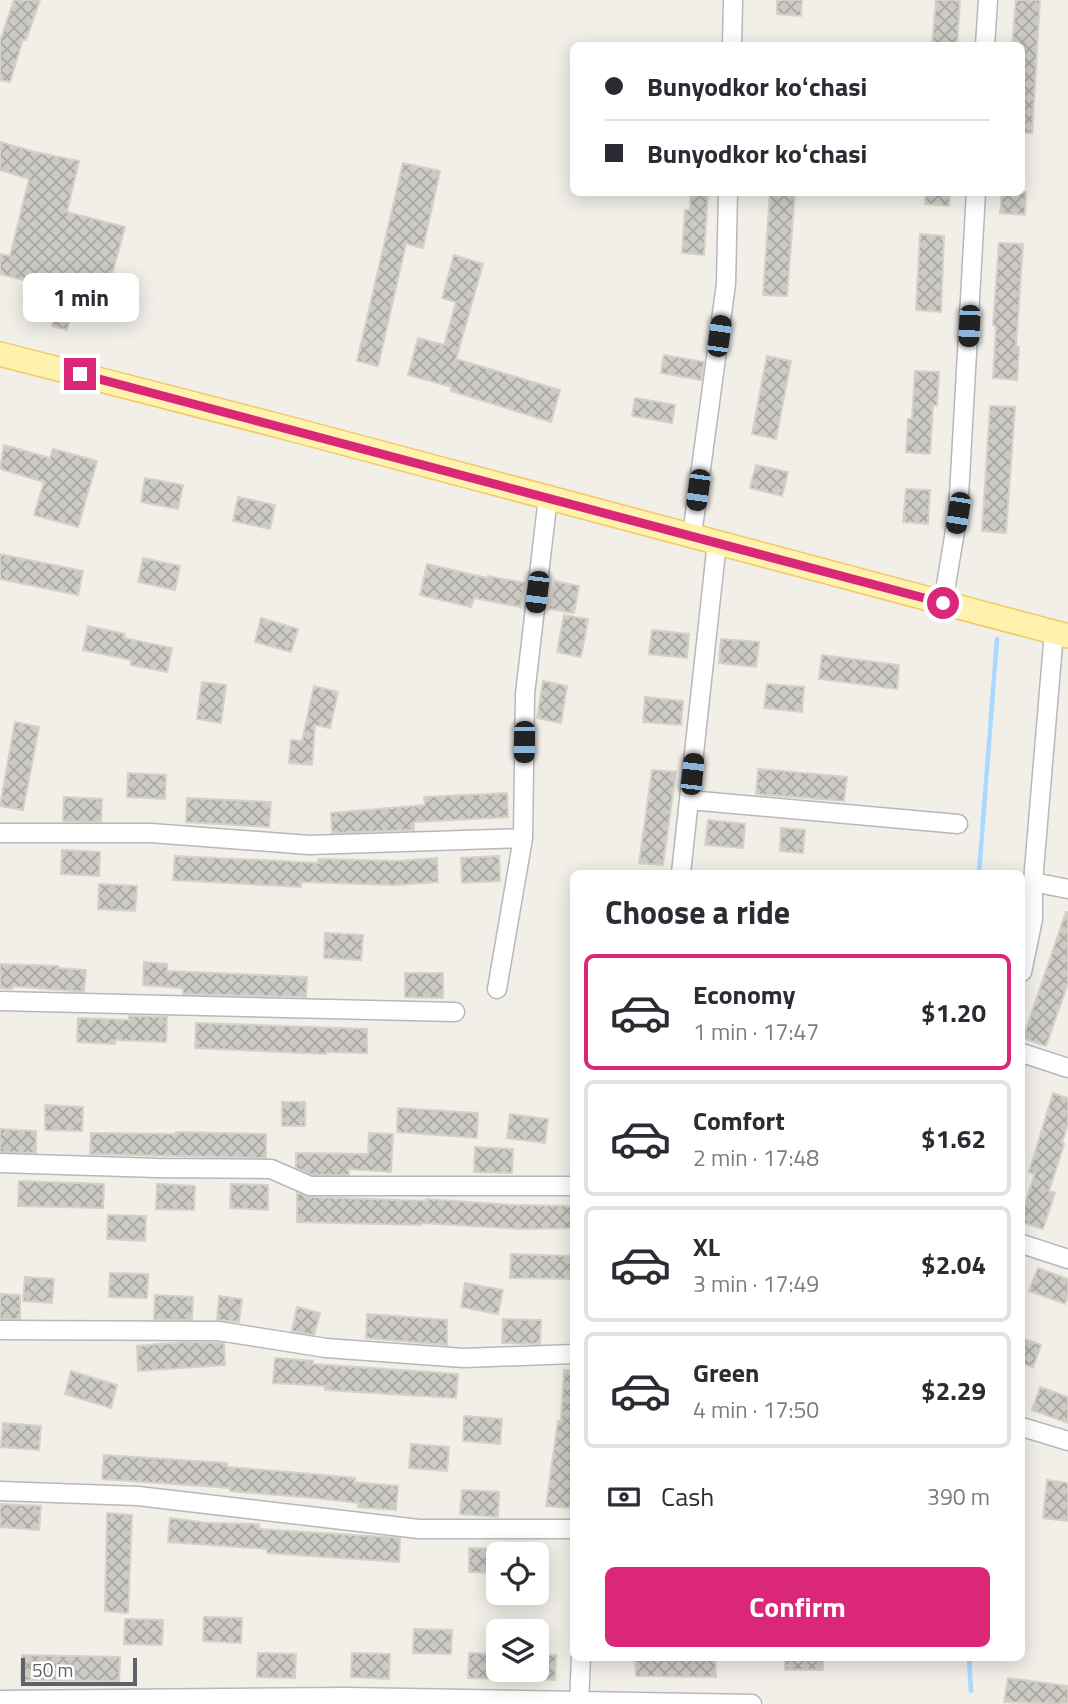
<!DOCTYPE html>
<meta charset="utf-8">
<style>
:root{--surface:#fff;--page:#f7f7f7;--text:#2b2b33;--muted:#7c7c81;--line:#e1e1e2;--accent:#db2777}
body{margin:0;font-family:"Titillium Web",sans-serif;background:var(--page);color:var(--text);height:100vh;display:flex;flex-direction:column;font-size:26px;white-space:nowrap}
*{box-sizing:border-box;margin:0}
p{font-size:23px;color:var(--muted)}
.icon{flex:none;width:38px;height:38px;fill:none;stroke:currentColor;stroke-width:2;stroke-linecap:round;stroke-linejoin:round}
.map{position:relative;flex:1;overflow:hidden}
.panel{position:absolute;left:570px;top:870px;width:455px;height:791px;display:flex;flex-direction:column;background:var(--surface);border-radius:10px;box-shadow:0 4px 18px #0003}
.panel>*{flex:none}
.top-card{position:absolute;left:570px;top:42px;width:455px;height:154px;border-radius:10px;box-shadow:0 4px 18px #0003;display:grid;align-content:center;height:154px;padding:0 35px;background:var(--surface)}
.buttons{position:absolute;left:486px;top:1542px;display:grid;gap:14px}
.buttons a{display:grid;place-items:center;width:63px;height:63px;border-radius:10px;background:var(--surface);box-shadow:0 4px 18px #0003;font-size:35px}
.scale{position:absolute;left:21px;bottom:18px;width:116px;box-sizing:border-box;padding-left:7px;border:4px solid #5f6368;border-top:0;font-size:19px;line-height:24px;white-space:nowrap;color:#5f6368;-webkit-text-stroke:5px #fff;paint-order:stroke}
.end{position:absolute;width:32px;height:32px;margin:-16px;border:9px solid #db2777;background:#fff;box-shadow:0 0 0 4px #fff}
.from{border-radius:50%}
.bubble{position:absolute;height:49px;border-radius:10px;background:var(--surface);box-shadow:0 4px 18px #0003;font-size:23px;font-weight:700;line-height:49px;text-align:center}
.car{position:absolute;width:21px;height:42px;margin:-21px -10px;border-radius:9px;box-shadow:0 0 5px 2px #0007;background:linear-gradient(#222 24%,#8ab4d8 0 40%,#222 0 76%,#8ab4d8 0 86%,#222 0)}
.top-card b{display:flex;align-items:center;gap:24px;height:66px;font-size:26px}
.top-card b+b{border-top:2px solid var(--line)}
.top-card i{width:18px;height:18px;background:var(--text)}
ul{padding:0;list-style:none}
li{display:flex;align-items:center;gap:21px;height:116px;margin:0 14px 10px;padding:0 21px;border:4px solid var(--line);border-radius:10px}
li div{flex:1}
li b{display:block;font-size:26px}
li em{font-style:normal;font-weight:700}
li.active{border-color:var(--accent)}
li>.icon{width:63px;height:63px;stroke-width:1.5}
h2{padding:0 35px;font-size:32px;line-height:84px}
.pay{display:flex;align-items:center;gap:18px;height:77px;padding:0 35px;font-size:26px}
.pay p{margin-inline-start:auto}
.primary-button{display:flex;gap:14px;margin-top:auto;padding:14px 35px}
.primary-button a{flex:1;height:80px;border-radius:10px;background:var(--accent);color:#fff;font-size:28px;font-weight:700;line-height:80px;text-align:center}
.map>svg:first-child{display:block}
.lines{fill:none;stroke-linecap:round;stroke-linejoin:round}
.stream{stroke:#aadaff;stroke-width:4.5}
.building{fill:url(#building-cross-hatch);stroke:#d6d1c6;stroke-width:2}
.minor-casing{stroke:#b5b8bc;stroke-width:21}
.major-casing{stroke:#f2c960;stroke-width:26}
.minor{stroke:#fff;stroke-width:18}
.major{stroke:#fff2af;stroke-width:23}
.route{stroke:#db2777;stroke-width:9}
</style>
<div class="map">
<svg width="1068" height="1704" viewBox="0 0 1068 1704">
<defs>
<pattern id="building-cross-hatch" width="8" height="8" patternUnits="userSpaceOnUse" patternTransform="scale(1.75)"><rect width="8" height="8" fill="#cccac5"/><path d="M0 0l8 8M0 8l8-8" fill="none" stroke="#a9a8a4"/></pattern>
</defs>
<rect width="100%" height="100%" fill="#f1efe8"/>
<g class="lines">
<path class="stream" d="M979,873L997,639
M969,1657L971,1691"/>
</g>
<path class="building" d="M14,0H40L26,40L23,39L10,82L0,80V41Z
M777,0H802L801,16L777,14Z
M936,0H960L957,46H932Z
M1016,0H1040L1032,133H1022V46H1012Z
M0,142L35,152L79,161L67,212L125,227L105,301L77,293L67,330L52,326L62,290L0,274V254L10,256L29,179L0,170Z
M403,163L440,171L423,248L406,244L378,366L357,361Z
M691,192H708L704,255L682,253L685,210H690Z
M770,192H795L787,296L763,295Z
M926,192H950L949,206L925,204Z
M1002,192H1026L1025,215L1000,213Z
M920,234L944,236L941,312L916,310Z
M999,243L1023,244L1016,346L1019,347L1017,380L993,378L996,326L993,325Z
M454,255L483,264L456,359L560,390L551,422L451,391L452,387L408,375L418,338L444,345L456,302L442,298Z
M664,355L704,362L701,380L661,373Z
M767,356L791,361L776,439L752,434Z
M915,371L939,372L937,406L933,405L930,454L906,452L908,419H912Z
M635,398L675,405L672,423L632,416Z
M990,406L1015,407L1006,533L982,531Z
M4,445L50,458L53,449L97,461L78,527L34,515L44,482L0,469Z
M756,465L788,472L782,496L750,488Z
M145,478L183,485L178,509L141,502Z
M906,489L930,490L928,524L903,522Z
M238,497L275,505L270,529L233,521Z
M0,554L83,571L78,595L0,579Z
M143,558L180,566L175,590L138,582Z
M427,564L487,578L488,576L525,583L520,607L474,598L471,607L420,595Z
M555,581L579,586L574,613L549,609Z
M564,615L588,619L581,657L557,652Z
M261,618L298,629L291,652L255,642Z
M88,626L125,634L124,638L172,648L167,672L131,665V660L83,650Z
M652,630L689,634L687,658L649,654Z
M721,639L759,642L756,667L719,663Z
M822,655L899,665L897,689L819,679Z
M543,681L567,686L561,723L537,718Z
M202,682L226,685L221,723L197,719Z
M767,684L804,687L802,712L764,708Z
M314,686L338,692L330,728L315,725L312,765L289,763L291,740L302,741Z
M645,697L683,701L681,725L643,722Z
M15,722L39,727L23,810L0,806Z
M758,769L847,777L844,801L756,794Z
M652,770L676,772L663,865L639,863Z
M128,773L166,775L165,799L127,797Z
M507,793L508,817L414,822V830L332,833L331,813L425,805L424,797Z
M64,797L102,799L101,822L63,821Z
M187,798L271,802L269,827L186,822Z
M708,820L745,824L743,848L705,845Z
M781,828L805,830L803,853L780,851Z
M62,850L100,852L99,876L61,874Z
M175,856L318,863V859L399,861L437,858L438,882L396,885L301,882V887L173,880Z
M499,856L500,881L462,883L461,858Z
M99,884L137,886L135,911L98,909Z
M1066,912H1068V983L1046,1046L1023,1038Z
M325,933L363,935L361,960L324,958Z
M144,962L167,964V971L307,977L306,997L183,994V988L143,985Z
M0,964L58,966V968L86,970L84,992L13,986L12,989L0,988Z
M405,973H443V998L405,997Z
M129,1016L167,1017L166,1042L115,1040V1044L77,1042L78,1018L129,1020Z
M196,1023L367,1029V1053L326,1052V1054L195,1048Z
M1053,1093L1068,1098V1124L1062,1143L1064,1144L1049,1191L1055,1193L1043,1229L1022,1222V1213L1035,1174L1029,1172Z
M282,1102H305V1126H282Z
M45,1105L83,1107L82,1131L45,1130Z
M398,1108L478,1113L477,1138L397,1132Z
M510,1114L548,1119L545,1143L507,1138Z
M0,1129L36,1131V1153L0,1152Z
M176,1132L266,1134V1158L90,1154L91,1133L176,1134Z
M369,1133L393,1134L391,1172L349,1169V1175H312L296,1168V1153L368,1154Z
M475,1147L513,1149L512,1173L474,1172Z
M19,1181L104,1184L103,1208L18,1206Z
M157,1184L195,1186L194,1210L156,1209Z
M231,1184L268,1185V1210L230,1208Z
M297,1193L310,1197L426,1201V1199L513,1205L574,1206V1228L522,1229L422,1223L421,1225L297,1222Z
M108,1215L146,1216L145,1241L107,1239Z
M511,1254L574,1256V1279L510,1278Z
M1038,1268L1068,1279V1296L1065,1304L1029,1291Z
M110,1273L148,1274L147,1298L109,1297Z
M25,1277L54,1279L52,1303L23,1301Z
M465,1283L503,1290L498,1314L461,1307Z
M0,1294L20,1295V1319H0Z
M155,1295L193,1297L192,1320L154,1319Z
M219,1296L242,1299L239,1322L217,1320Z
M297,1307L320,1313L314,1335L292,1331Z
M367,1314L447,1320V1345L366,1338Z
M503,1319L541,1320L540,1344L502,1343Z
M1022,1338L1041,1345L1033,1367L1022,1364Z
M186,1342L224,1343L225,1365L138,1371L137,1346Z
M275,1358L313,1361V1364L458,1374L456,1398L325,1390V1386L273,1383Z
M564,1370H574V1476L570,1508L546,1506L558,1421H561Z
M71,1371L117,1385L111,1408L65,1394Z
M1040,1387L1068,1397V1423L1032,1410Z
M464,1416L502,1419L500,1444L463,1441Z
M3,1423L41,1426L39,1450L1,1447Z
M411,1444L449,1447L447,1471L409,1468Z
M104,1455L227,1463V1467L313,1474L355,1478L354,1482L398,1486L396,1510L358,1507L359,1503L315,1498L230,1491V1488L102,1479Z
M1047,1480L1068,1483V1521L1043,1518Z
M462,1490L499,1492L498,1517L460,1514Z
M0,1504L41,1506L39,1530L0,1527Z
M107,1513L132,1515L128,1613L105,1611Z
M170,1518L208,1523L259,1524V1529L400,1538L399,1562L267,1553V1549L168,1542Z
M469,1548L499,1549V1573L469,1572Z
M204,1617L242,1618L241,1643L203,1641Z
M125,1619L163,1620L162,1645L124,1644Z
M414,1629L452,1630L451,1654L413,1653Z
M258,1653L296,1654L295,1678L257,1677Z
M352,1653L390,1654L389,1679L351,1677Z
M469,1653L499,1654V1679L468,1678Z
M22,1655L120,1657L119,1681L21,1680Z
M537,1655H556L555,1680L537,1679Z
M635,1657H715L716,1677L636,1676Z
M785,1657H823V1670H785Z
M1008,1678L1068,1686V1704L1004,1702Z"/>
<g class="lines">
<defs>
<path id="minor" d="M732,46L733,0
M985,46L988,0
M692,535L726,284L728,192
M943,603L958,513L976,192
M689,800L958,824
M0,833H151L309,845L523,838
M681,873L717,542
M1033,882L1068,889
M1022,972L1033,919V882L1054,632
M497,989L523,838L525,694L548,497
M0,1001L455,1012
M1022,1053L1068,1068
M0,1163L157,1168L271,1169L310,1186H574
M1022,1244L1068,1259
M0,1330L218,1331L326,1348L464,1358L574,1354
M1022,1427L1068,1441
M0,1491L138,1496L419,1529H574
M0,1700L347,1697L752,1704
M579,1702L581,1657"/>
<path id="major" d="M0,354L291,429L1068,636"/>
</defs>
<use href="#minor" class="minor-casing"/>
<use href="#major" class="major-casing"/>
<use href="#minor" class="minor"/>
<use href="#major" class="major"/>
</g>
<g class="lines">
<path class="route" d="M80,374L943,603"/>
</g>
</svg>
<div class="buttons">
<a><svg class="icon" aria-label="locate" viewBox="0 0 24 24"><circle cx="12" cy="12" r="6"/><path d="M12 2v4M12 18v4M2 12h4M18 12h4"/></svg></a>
<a><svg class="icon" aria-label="layers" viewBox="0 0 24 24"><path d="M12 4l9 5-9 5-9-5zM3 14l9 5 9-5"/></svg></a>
</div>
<div class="scale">50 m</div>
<i class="end from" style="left:943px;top:603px"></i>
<i class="end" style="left:80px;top:374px"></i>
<div class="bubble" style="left:23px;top:273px;width:116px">1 min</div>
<i class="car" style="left:969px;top:326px;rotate:183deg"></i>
<i class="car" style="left:719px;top:336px;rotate:8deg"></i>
<i class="car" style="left:698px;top:490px;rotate:188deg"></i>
<i class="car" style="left:958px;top:513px;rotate:189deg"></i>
<i class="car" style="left:537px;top:592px;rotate:187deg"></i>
<i class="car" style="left:524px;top:742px;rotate:181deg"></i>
<i class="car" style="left:692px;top:774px;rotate:6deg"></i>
<div class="top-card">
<b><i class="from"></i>Bunyodkor koʻchasi</b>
<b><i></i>Bunyodkor koʻchasi</b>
</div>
<section class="panel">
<h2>Choose a ride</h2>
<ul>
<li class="active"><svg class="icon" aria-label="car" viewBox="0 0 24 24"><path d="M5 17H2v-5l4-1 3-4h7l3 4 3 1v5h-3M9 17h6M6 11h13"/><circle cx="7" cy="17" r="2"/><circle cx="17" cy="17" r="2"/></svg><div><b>Economy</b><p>1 min · 17:47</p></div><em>$1.20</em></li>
<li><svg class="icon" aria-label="car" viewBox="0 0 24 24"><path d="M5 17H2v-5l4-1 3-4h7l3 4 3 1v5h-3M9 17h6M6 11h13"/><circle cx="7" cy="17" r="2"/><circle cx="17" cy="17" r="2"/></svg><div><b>Comfort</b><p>2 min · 17:48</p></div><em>$1.62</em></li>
<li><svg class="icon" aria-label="car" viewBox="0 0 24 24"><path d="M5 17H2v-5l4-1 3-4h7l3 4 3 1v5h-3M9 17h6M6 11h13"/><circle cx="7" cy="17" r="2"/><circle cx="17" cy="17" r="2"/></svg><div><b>XL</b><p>3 min · 17:49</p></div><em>$2.04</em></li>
<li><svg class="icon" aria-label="car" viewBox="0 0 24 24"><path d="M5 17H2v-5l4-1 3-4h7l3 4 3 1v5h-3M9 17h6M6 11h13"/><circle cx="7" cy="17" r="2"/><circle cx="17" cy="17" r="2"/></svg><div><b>Green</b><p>4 min · 17:50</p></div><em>$2.29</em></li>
</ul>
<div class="pay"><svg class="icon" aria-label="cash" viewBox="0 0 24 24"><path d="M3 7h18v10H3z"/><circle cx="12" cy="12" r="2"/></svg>Cash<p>390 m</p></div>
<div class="primary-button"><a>Confirm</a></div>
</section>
</div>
